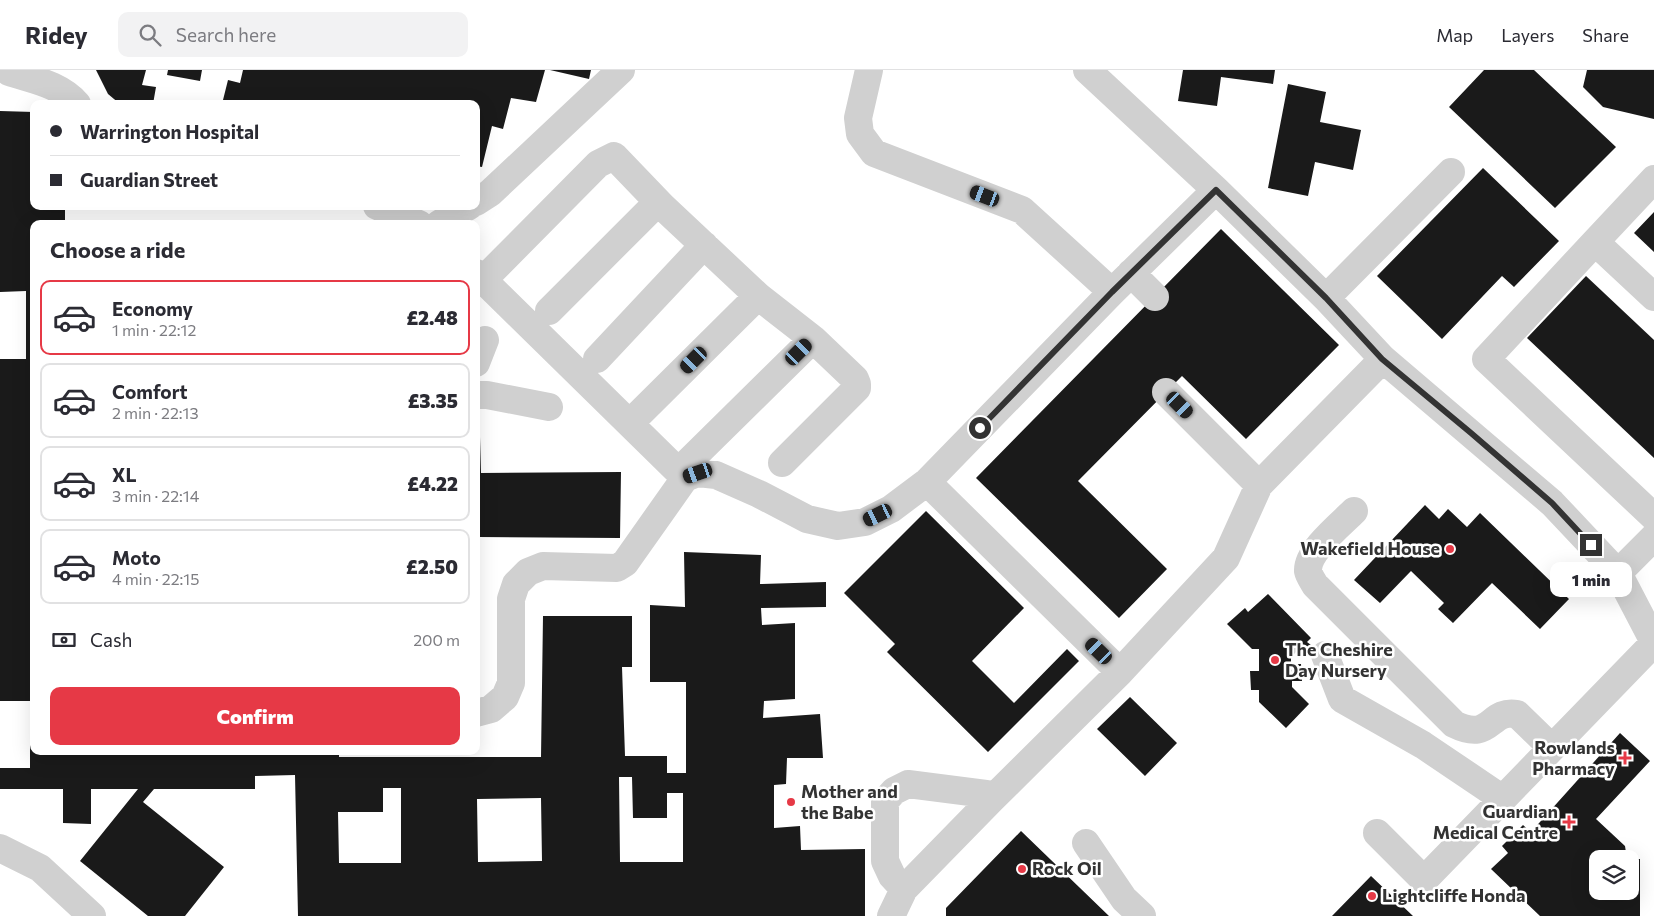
<!DOCTYPE html>
<meta charset="utf-8">
<style>
:root{--surface:#fff;--page:#f2f2f3;--text:#2b2b33;--muted:#7c7c81;--line:#e1e1e2;--accent:#e63946}
body{margin:0;font-family:Commissioner,sans-serif;background:var(--page);color:var(--text);height:100vh;display:flex;flex-direction:column;font-size:19px;white-space:nowrap}
*{box-sizing:border-box;margin:0}
p{font-size:16px;color:var(--muted)}
.icon{flex:none;width:28px;height:28px;fill:none;stroke:currentColor;stroke-width:2;stroke-linecap:round;stroke-linejoin:round}
.map{position:relative;flex:1;overflow:hidden}
.drawer{position:absolute;left:30px;top:150px;width:450px;height:535px;display:flex;flex-direction:column;background:var(--surface);border-radius:10px;box-shadow:0 5px 20px #0002}
.drawer>*{flex:none}
.top-card{position:absolute;left:30px;top:30px;width:450px;height:110px;border-radius:10px;box-shadow:0 5px 20px #0002;display:grid;align-content:center;height:110px;padding:0 20px;background:var(--surface)}
.fabs{position:absolute;left:1589px;top:780px;display:grid;gap:10px}
.fabs a{display:grid;place-items:center;width:50px;height:50px;border-radius:10px;background:var(--surface);box-shadow:0 5px 20px #0002;font-size:25px}
.end{position:absolute;width:22px;height:22px;margin:-11px;border:6px solid #333;background:#fff;box-shadow:0 0 0 2px #fff}
.from{border-radius:50%}
.bubble{position:absolute;height:35px;border-radius:10px;background:var(--surface);box-shadow:0 5px 20px #0002;font-size:16px;font-weight:800;line-height:35px;text-align:center}
.car{position:absolute;width:15px;height:30px;margin:-15px -8px;border-radius:6px;box-shadow:0 0 4px 1px #0007;background:linear-gradient(#222 24%,#8ab4d8 0 40%,#222 0 76%,#8ab4d8 0 86%,#222 0)}
.top-card b{display:flex;align-items:center;gap:18px;height:48px;font-size:19px}
.top-card b+b{border-top:1px solid var(--line)}
.top-card i{width:12px;height:12px;background:var(--text)}
ul{padding:0;list-style:none}
li{display:flex;align-items:center;gap:15px;height:75px;margin:0 10px 8px;padding:0 10px;border:2px solid var(--line);border-radius:10px}
li div{flex:1}
li b{display:block;font-size:19px}
li em{font-style:normal;font-weight:800}
li.selected{border-color:var(--accent)}
li>.icon{width:45px;height:45px;stroke-width:1.5}
h2{padding:0 20px;font-size:22px;line-height:60px}
.pay{display:flex;align-items:center;gap:12px;height:55px;padding:0 20px;font-size:19px}
.pay p{margin-inline-start:auto}
.primary-button{display:flex;gap:10px;margin-top:auto;padding:10px 20px}
.primary-button a{flex:1;height:58px;border-radius:10px;background:var(--accent);color:#fff;font-size:20px;font-weight:800;line-height:58px;text-align:center}
header{display:flex;align-items:center;gap:30px;box-sizing:border-box;height:70px;padding:0 25px;background:var(--surface);border-bottom:1px solid var(--line)}
header strong{font-size:24px}
nav{display:flex;gap:28px;margin-inline-start:auto;font-size:18px}
.search{width:350px;height:45px;background:var(--page);display:flex;align-items:center;gap:12px;box-sizing:border-box;padding:0 18px;border-radius:10px;color:var(--muted);font-size:19px}
.map>svg:first-child{display:block}
.building{fill:#1a1a1a;fill-rule:evenodd}
.lines{fill:none;stroke-linecap:round;stroke-linejoin:round}
.minor{stroke:#d0d0d0;stroke-width:28}
.route{stroke:#333;stroke-width:6}
.poi-dot{fill:#e63946;stroke:#fff;stroke-width:2}
.labels{text-anchor:middle;stroke-width:5;stroke-linejoin:round;paint-order:stroke}
.poi-label{font-size:18px;font-weight:bold;fill:#333;stroke:#fff;text-anchor:start}
</style>
<header>
<strong>Ridey</strong>
<div class="search"><svg class="icon" aria-label="search" viewBox="0 0 24 24"><circle cx="10" cy="10" r="6"/><path d="M15 15l6 6"/></svg>Search here</div>
<nav><a>Map</a><a>Layers</a><a>Share</a></nav>
</header>
<div class="map">
<svg width="1654" height="846" viewBox="0 0 1654 846">
<rect width="100%" height="100%" fill="#fff"/>
<path class="building" d="M96,0H146L142,15L156,17L153,34H120L108,24Z
M168,0H202L200,11L167,5Z
M243,0H545L536,32L511,28L503,59L492,56L482,97L476,96V34H222L228,10L240,13Z
M550,0H591L589,9Z
M1183,0H1275L1273,14L1221,7L1217,36L1178,31Z
M1484,0H1534L1616,77L1555,138L1449,37Z
M1587,0H1654V49L1603,37L1583,17Z
M1288,14L1326,22L1320,52L1361,60L1353,100L1315,92L1308,126L1268,118Z
M0,41L34,42V136H65V154H34V681H255L254,685H271V681H339V687H541L543,546H632V597H622L625,686H667V703H686V612H650V535L685,537L684,482L761,485L760,514L826,512V537L761,538L762,555L795,553V629L764,631L763,648L820,644L823,688H787L786,714L774,715V758L800,756L801,780L865,779V846H298L295,705L255,706V719H154L143,732L224,797L185,846H148L80,791L138,719H91V754L63,753V719H0V698H30V631H0V289H26V221L0,222ZM619,707H632L633,748H667V723H683V792H620ZM383,718H401V793H339L338,742H383ZM541,728L542,791L478,792L477,729Z
M1483,98L1559,171L1514,217L1502,206L1442,269L1377,206Z
M1654,142V182L1634,163Z
M1221,159L1339,275L1246,369L1182,306L1078,411L1167,499L1119,548L976,408Z
M1586,206L1654,270V388L1527,268Z
M476,367H480L481,403L621,402L620,468L479,467V598H476Z
M1425,435L1439,449L1448,439L1467,457L1480,443L1569,529L1540,559L1492,513L1453,553L1438,539L1444,533L1411,501L1380,533L1354,510Z
M926,441L1024,538L972,591L1014,633L1067,579L1079,591L988,682L887,582L895,574L844,523Z
M1268,524L1311,568L1307,572L1311,575L1302,584L1298,580L1291,587V594H1301L1302,611H1292V617L1309,634L1286,658L1259,632V620H1251L1250,601H1259V579H1252L1227,554L1245,538L1248,542Z
M1130,627L1177,673L1145,706L1097,659Z
M1620,663L1650,691L1596,749L1625,776L1627,789H1598V821H1630V789H1640V846H1540L1491,799L1508,783L1502,776L1523,755L1531,762Z
M1021,761L1109,846H946V838Z
M1371,806L1413,846H1332Z"/>
<g class="lines">
<path class="minor" d="M869,0L858,48L860,64L874,83L1022,140L1112,222
M1087,0L1216,120L1326,228L1383,289L1552,433L1618,503L1654,572
M9,2C33,10 60,14 77,34
M1654,109L1595,172L1654,227
M476,132L490,123L621,0
M377,136L419,154
M439,154L469,136
M1595,172L1486,289L1654,447
M476,203L685,408
M1131,203L1155,227
M483,210L598,94L614,86L662,136L758,226L813,269L679,401
M1326,228L1451,102
M549,241L658,132
M597,289L704,175
M476,293L485,270
M1166,322L1259,415
M476,325H487L549,337
M630,353L758,226
M782,393L857,318V314L855,309L813,269
M927,412L1120,602
M1354,441C1340,455 1307,481 1308,501C1309,506 1313,511 1315,515L1454,654C1492,673 1488,639 1517,644L1552,678
M1618,503L1654,467
M1325,585L1342,629L1423,675L1503,729
M476,643L491,639L505,627L511,613V529L516,514L528,502L543,496L617,498L625,493L685,408L698,403L716,405L759,424L807,449L838,456L865,452L891,439L927,412L1112,222L1216,120
M1377,763L1424,810L1654,573
M1086,773L1124,829L1142,846
M0,778L40,798L92,846
M904,819L892,806L885,791V731L894,721L908,714L986,724L991,730
M891,846L904,819L991,730L1120,602L1226,488L1259,415L1383,289"/>
</g>
<g class="lines">
<path class="route" d="M980,358L1112,222L1216,120L1326,228L1382,289L1471,363L1552,433L1591,475"/>
</g>
<g class="poi-dot">
<circle cx="1450" cy="479" r="5"/>
<circle cx="1275" cy="590" r="5"/>
<path d="M1622.5 680.5h5v5h5v5h-5v5h-5v-5h-5v-5h5z"/>
<circle cx="791" cy="732" r="5"/>
<path d="M1566.5 744.5h5v5h5v5h-5v5h-5v-5h-5v-5h5z"/>
<circle cx="1022" cy="799" r="5"/>
<circle cx="1372" cy="826" r="5"/>
</g>
<g class="labels">
<g class="poi-label">
<text x="1440" y="485" text-anchor="end">Wakefield House</text>
<text x="1285" y="586">The Cheshire<tspan x="1285" dy="21">Day Nursery</tspan></text>
<text x="1615" y="684" text-anchor="end">Rowlands<tspan x="1615" dy="21">Pharmacy</tspan></text>
<text x="801" y="728">Mother and<tspan x="801" dy="21">the Babe</tspan></text>
<text x="1558" y="748" text-anchor="end">Guardian<tspan x="1558" dy="21">Medical Centre</tspan></text>
<text x="1032" y="805">Rock Oil</text>
<text x="1382" y="832">Lightcliffe Honda</text>
</g>
</g>
</svg>
<div class="fabs">
<a><svg class="icon" aria-label="layers" viewBox="0 0 24 24"><path d="M12 4l9 5-9 5-9-5zM3 14l9 5 9-5"/></svg></a>
</div>
<i class="end from" style="left:980px;top:358px"></i>
<i class="end" style="left:1591px;top:475px"></i>
<div class="bubble" style="left:1550px;top:492px;width:82px">1 min</div>
<i class="car" style="left:985px;top:126px;rotate:291deg"></i>
<i class="car" style="left:799px;top:282px;rotate:45deg"></i>
<i class="car" style="left:694px;top:290px;rotate:225deg"></i>
<i class="car" style="left:1180px;top:335px;rotate:135deg"></i>
<i class="car" style="left:698px;top:403px;rotate:251deg"></i>
<i class="car" style="left:878px;top:445px;rotate:244deg"></i>
<i class="car" style="left:1099px;top:581px;rotate:314deg"></i>
<div class="top-card">
<b><i class="from"></i>Warrington Hospital</b>
<b><i></i>Guardian Street</b>
</div>
<section class="drawer">
<h2>Choose a ride</h2>
<ul>
<li class="selected"><svg class="icon" aria-label="car" viewBox="0 0 24 24"><path d="M5 17H2v-5l4-1 3-4h7l3 4 3 1v5h-3M9 17h6M6 11h13"/><circle cx="7" cy="17" r="2"/><circle cx="17" cy="17" r="2"/></svg><div><b>Economy</b><p>1 min · 22:12</p></div><em>£2.48</em></li>
<li><svg class="icon" aria-label="car" viewBox="0 0 24 24"><path d="M5 17H2v-5l4-1 3-4h7l3 4 3 1v5h-3M9 17h6M6 11h13"/><circle cx="7" cy="17" r="2"/><circle cx="17" cy="17" r="2"/></svg><div><b>Comfort</b><p>2 min · 22:13</p></div><em>£3.35</em></li>
<li><svg class="icon" aria-label="car" viewBox="0 0 24 24"><path d="M5 17H2v-5l4-1 3-4h7l3 4 3 1v5h-3M9 17h6M6 11h13"/><circle cx="7" cy="17" r="2"/><circle cx="17" cy="17" r="2"/></svg><div><b>XL</b><p>3 min · 22:14</p></div><em>£4.22</em></li>
<li><svg class="icon" aria-label="car" viewBox="0 0 24 24"><path d="M5 17H2v-5l4-1 3-4h7l3 4 3 1v5h-3M9 17h6M6 11h13"/><circle cx="7" cy="17" r="2"/><circle cx="17" cy="17" r="2"/></svg><div><b>Moto</b><p>4 min · 22:15</p></div><em>£2.50</em></li>
</ul>
<div class="pay"><svg class="icon" aria-label="cash" viewBox="0 0 24 24"><path d="M3 7h18v10H3z"/><circle cx="12" cy="12" r="2"/></svg>Cash<p>200 m</p></div>
<div class="primary-button"><a>Confirm</a></div>
</section>
</div>
